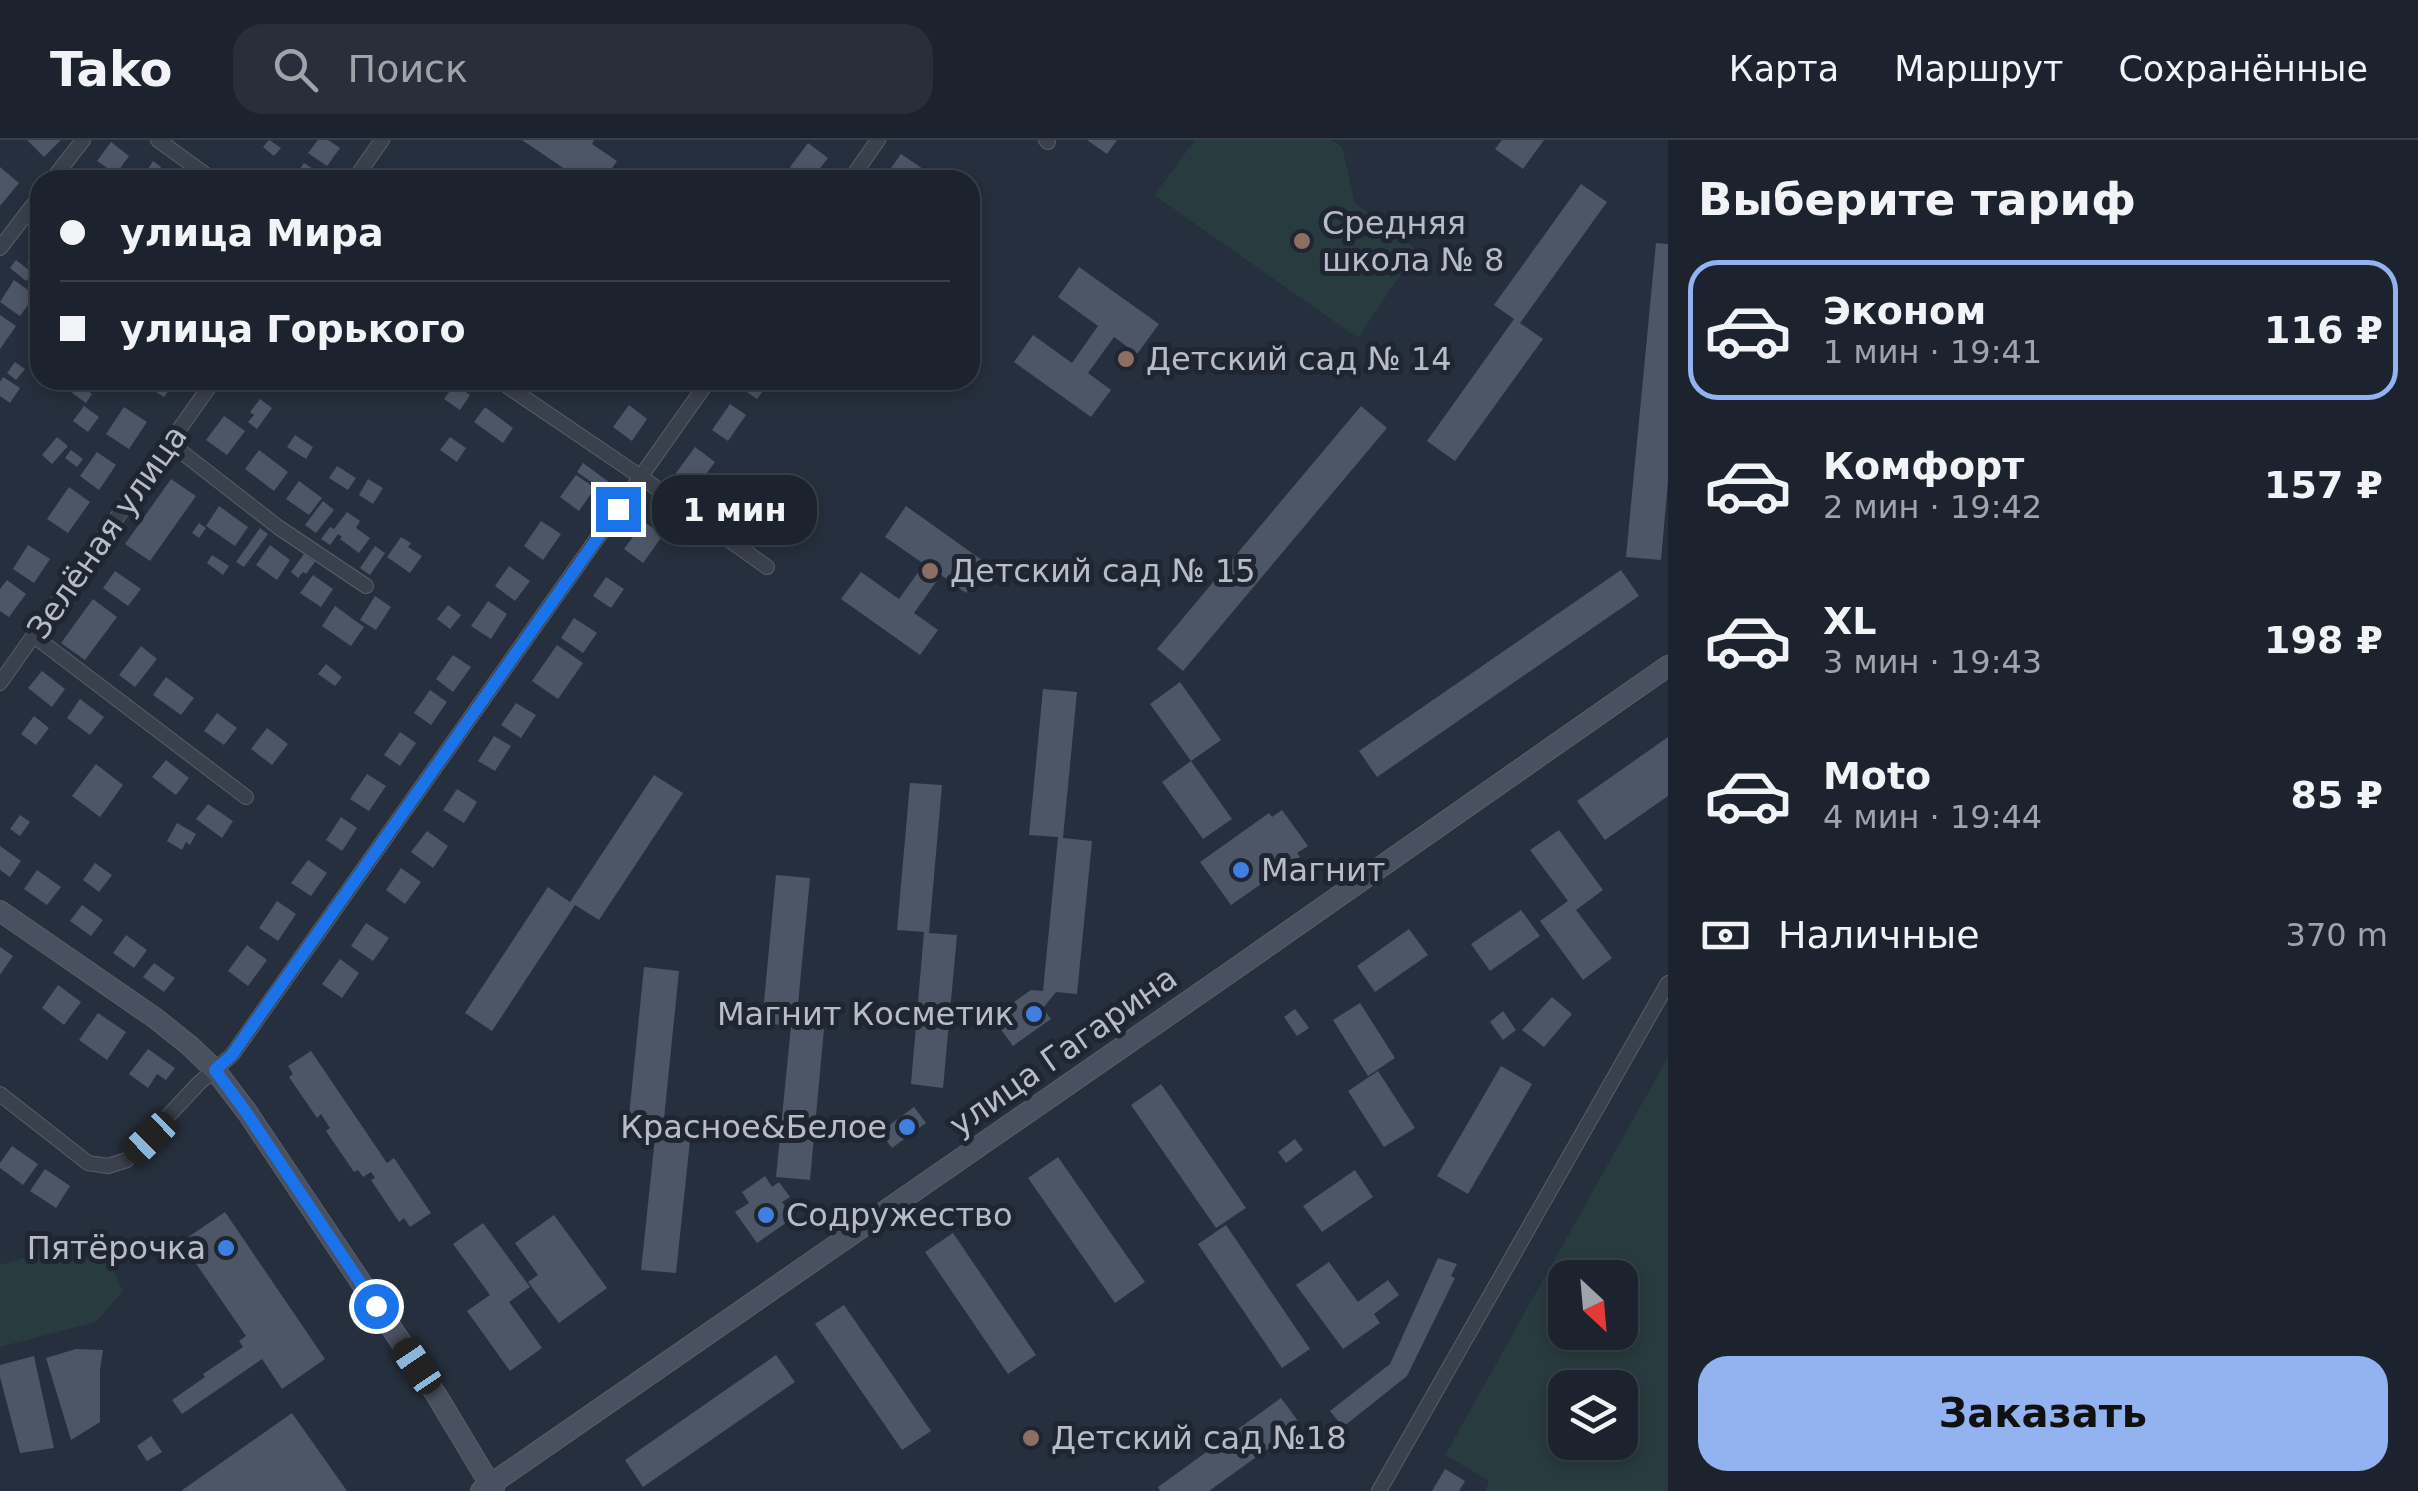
<!DOCTYPE html>
<html lang="ru">
<meta charset="utf-8">
<style>
:root{--surface:#1c232e;--page:#292f3a;--text:#f1f3f6;--muted:#a0a4aa;--line:#3a404a;--accent:#93b3f0}
body{margin:0;font-family:"DejaVu Sans",sans-serif;background:var(--page);color:var(--text);height:100vh;display:flex;flex-direction:column;font-size:38px;white-space:nowrap}
*{box-sizing:border-box;margin:0}
p{font-size:32px;color:var(--muted)}
.icon{flex:none;width:55px;height:55px;fill:none;stroke:currentColor;stroke-width:2;stroke-linecap:round;stroke-linejoin:round}
.map{position:relative;flex:1;overflow:hidden}
.sheet{display:flex;flex-direction:column;background:var(--surface);width:750px}
.sheet>*{flex:none}
.banner{position:absolute;left:30px;top:30px;width:950px;height:220px;border-radius:30px;box-shadow:0 5px 15px #0003,0 0 0 2px var(--line);display:grid;align-content:center;height:220px;padding:0 30px;background:var(--surface)}
.needle{width:65px;rotate:154deg}
.controls{position:absolute;left:1548px;top:1120px;display:grid;gap:20px}
.controls a{display:grid;place-items:center;width:90px;height:90px;border-radius:20px;background:var(--surface);box-shadow:0 5px 15px #0003,0 0 0 2px var(--line);font-size:50px}
.end{position:absolute;width:45px;height:45px;margin:-22px;border:12px solid #1a73e8;background:#fff;box-shadow:0 0 0 5px #fff}
.from{border-radius:50%}
.bubble{position:absolute;height:70px;border-radius:30px;background:var(--surface);box-shadow:0 5px 15px #0003,0 0 0 2px var(--line);font-size:32px;font-weight:800;line-height:70px;text-align:center}
.car{position:absolute;width:30px;height:60px;margin:-30px -15px;border-radius:12px;box-shadow:0 0 8px 2px #0007;background:linear-gradient(#222 24%,#8ab4d8 0 40%,#222 0 76%,#8ab4d8 0 86%,#222 0)}
.banner b{display:flex;align-items:center;gap:35px;height:95px;font-size:38px}
.banner b+b{border-top:2px solid var(--line)}
.banner i{width:25px;height:25px;background:var(--text)}
ul{padding:0;list-style:none}
li{display:flex;align-items:center;gap:30px;height:140px;margin:0 20px 15px;padding:0 10px;border:5px solid transparent;border-radius:30px}
li div{flex:1}
li b{display:block;font-size:38px}
li em{font-style:normal;font-weight:800}
li.selected{border-color:var(--accent)}
li>.icon{width:90px;height:90px;stroke-width:1.5}
h2{padding:0 30px;font-size:45px;line-height:120px}
.pay{display:flex;align-items:center;gap:25px;height:110px;padding:0 30px;font-size:38px}
.pay p{margin-inline-start:auto}
.button{display:flex;gap:20px;margin-top:auto;padding:20px 30px}
.button a{flex:1;height:115px;border-radius:30px;background:var(--accent);color:#111;font-size:40px;font-weight:800;line-height:115px;text-align:center}
header{display:flex;align-items:center;gap:60px;box-sizing:border-box;height:140px;padding:0 50px;background:var(--surface);border-bottom:2px solid var(--line)}
header strong{font-size:48px}
nav{display:flex;gap:55px;margin-inline-start:auto;font-size:35px}
.search{width:700px;height:90px;background:var(--page);display:flex;align-items:center;gap:25px;box-sizing:border-box;padding:0 35px;border-radius:30px;color:var(--muted);font-size:38px}
main{display:flex;flex:1;min-height:0}
.map>svg:first-child{display:block}
.green{fill:#283b3e;fill-rule:evenodd}
.building{fill:#4d5666}
.lines{fill:none;stroke-linecap:round;stroke-linejoin:round}
.street-casing{stroke:#585f6b;stroke-width:16}
.secondary-casing{stroke:#585f6b;stroke-width:22}
.street{stroke:#3a414d;stroke-width:14}
.secondary{stroke:#495060;stroke-width:20}
.route{stroke:#1a73e8;stroke-width:12}
.education-dot{fill:#8d6e63;stroke:#1f2632;stroke-width:4}
.shop-dot{fill:#3f7fe0;stroke:#1f2632;stroke-width:4}
.labels{text-anchor:middle;stroke-width:10;stroke-linejoin:round;paint-order:stroke}
.poi-label{font-size:32px;fill:#b6bcc8;stroke:#1f2632;text-anchor:start}
.street-label{font-size:32px;fill:#b6bcc8;stroke:#1f2632}
</style>
<header>
<strong>Tako</strong>
<div class="search"><svg class="icon" aria-label="search" viewBox="0 0 24 24"><circle cx="10" cy="10" r="6"/><path d="M15 15l6 6"/></svg>Поиск</div>
<nav><a>Карта</a><a>Маршрут</a><a>Сохранённые</a></nav>
</header>
<main>
<div class="map">
<svg width="1668" height="1351" viewBox="0 0 1668 1351">
<rect width="100%" height="100%" fill="#262f3d"/>
<path class="green" d="M1195,0H1332L1342,7L1355,63L1417,110L1358,198L1154,55Z
M1668,917V1351H1485L1489,1341L1445,1315ZM1565,1138H1620V1192H1565ZM1565,1248H1620V1302H1565Z
M87,1100L109,1118L123,1151L96,1182L0,1207V1125Z"/>
<path class="building" d="M27,0H61L44,17Z
M269,0L281,8L274,16L263,7Z
M318,0H328L340,8L327,26L308,13Z
M522,0H594L592,4L617,21L604,40H581Z
M1087,0H1117L1107,14Z
M1502,0H1544L1523,29L1495,9Z
M111,2L129,16L116,34L97,21Z
M808,3L828,18L811,40H793L789,38L795,31L790,27Z
M901,14L926,31L919,40H894L886,35Z
M153,21L161,27L153,40H148L143,37Z
M304,23L321,34L317,40H292Z
M0,27L19,43L0,66Z
M1581,44L1607,62L1520,183L1543,199L1455,321L1427,301L1514,179L1494,165Z
M1656,103L1668,104V341L1661,420L1626,417Z
M40,104V133L27,124Z
M16,120L33,133L26,141L10,128Z
M1079,127L1159,184L1137,214L1114,197L1088,233L1111,250L1091,277L1014,222L1033,195L1072,223L1098,186L1058,157Z
M14,140L35,155L20,176L0,162Z
M0,175L16,186L0,209Z
M15,222L25,229L16,240L7,233Z
M3,237L20,248L10,263L0,256V242Z
M145,240H176L164,257L142,243Z
M647,240H671L664,251Z
M742,240H771L757,259L738,246Z
M78,244L92,254L86,263L72,253Z
M455,244L470,255L460,270L444,259Z
M260,259L272,268L257,289L248,282L254,275L250,272Z
M730,264L746,275L728,301L712,290Z
M629,265L647,279L632,301L613,287Z
M84,266L99,277L88,292L73,281Z
M1361,266L1387,288L1183,531L1157,509Z
M124,267L147,282L129,309L106,294Z
M485,267L513,288L503,303L474,282Z
M224,276L245,291L227,315L206,300Z
M295,295L313,307L306,319L287,307Z
M57,297L68,306L52,324L42,315Z
M450,297L466,308L457,322L440,310Z
M695,307L715,322L696,348L676,333Z
M71,310L83,319L77,327L65,318Z
M259,310L288,332L274,351L245,329Z
M97,312L116,325L99,350L80,336Z
M583,323L609,342L603,350L577,332Z
M337,326L356,338L348,350L329,338Z
M576,335L595,348L579,371L560,357Z
M171,339L196,356L150,421L125,404Z
M368,339L383,348L373,364L359,355Z
M299,341L322,358L309,375L286,359Z
M69,347L90,362L68,393L47,379Z
M323,361L334,370L316,393L305,385Z
M219,366L248,387L235,406L206,386Z
M906,366L986,423L966,453L941,435L914,473L938,490L920,515L841,459L861,432L899,459L924,424L885,397Z
M347,372L360,381L356,388L370,398L359,413L340,399L342,397L338,394L330,405L321,399L330,387L334,389Z
M541,381L561,394L543,420L524,406Z
M644,382L663,395L643,423L624,409Z
M199,383L206,388L199,398L192,393Z
M260,388L268,394L244,427L236,422Z
M401,397L411,403L408,407L422,416L410,433L387,417Z
M28,405L50,419L34,443L13,429Z
M270,405L290,420L277,440L256,425Z
M375,406L385,413L370,435L360,428Z
M304,414L315,422L306,434L303,432L298,438L291,432Z
M212,415L229,426L223,435L207,423Z
M509,426L530,441L515,461L495,446Z
M1621,430L1639,456L1377,637L1359,611Z
M115,431L141,449L128,466L103,448Z
M313,435L333,449L321,467L300,453Z
M606,437L624,449L611,468L593,456Z
M7,440L26,454L9,477L0,471V449Z
M375,456L391,467L376,490L360,480Z
M93,459L117,477L85,520L61,503Z
M488,461L507,474L491,499L471,486Z
M448,465L461,475L450,489L437,479Z
M335,466L364,487L351,506L322,486Z
M574,478L597,493L583,513L561,498Z
M557,505L583,523L558,559L532,541Z
M141,506L157,519L135,547L119,535Z
M453,515L471,527L453,552L436,539Z
M326,524L342,537L335,546L318,534Z
M42,531L65,549L52,567L28,548Z
M166,537L194,558L181,575L153,555Z
M1180,542L1221,600L1191,621L1150,564Z
M1043,549L1077,552L1063,698L1092,701L1077,854L1056,852L1043,868L1051,879L1013,906L992,877L1031,850L1043,851L1058,697L1029,695Z
M430,550L447,562L431,585L414,573Z
M80,559L104,577L90,595L67,578Z
M516,563L536,575L521,598L501,585Z
M217,573L237,588L224,605L204,591Z
M34,576L49,588L36,605L21,594Z
M267,588L288,604L272,625L251,609Z
M400,592L416,603L400,626L384,615Z
M494,596L511,606L495,631L478,621Z
M1668,597V656L1605,700L1577,661Z
M166,620L189,638L176,655L152,637Z
M1191,621L1232,679L1203,699L1162,642Z
M96,624L123,645L100,677L72,656Z
M367,634L386,646L369,671L350,659Z
M654,635L683,653L599,780L575,765L492,891L465,873L548,747L570,762Z
M910,643L942,645L929,793L957,795L943,948L911,944L924,792L897,790Z
M457,649L477,662L464,683L443,670Z
M208,664L233,681L222,698L196,679Z
M1282,670L1308,706L1297,713L1300,717L1231,765L1200,722L1269,673L1272,677Z
M20,675L30,682L20,696L10,689Z
M341,677L357,688L342,711L326,700Z
M177,683L196,694L190,705L186,702L182,710L167,701Z
M1559,690L1603,750L1576,770L1612,818L1583,840L1540,781L1568,761L1530,710Z
M427,691L448,706L433,728L411,712Z
M0,706L21,721L10,737L0,730Z
M308,720L327,733L311,756L291,743Z
M95,723L112,735L99,752L83,740Z
M401,728L421,742L405,764L386,750Z
M37,730L61,747L47,765L24,749Z
M776,735L810,738L796,886L824,889L810,1040L776,1037L791,886L762,883Z
M277,761L296,774L278,801L259,788Z
M82,765L103,780L91,796L70,781Z
M1521,770L1540,796L1490,831L1471,804Z
M366,783L389,798L373,821L351,806Z
M1409,789L1428,815L1375,852L1357,826Z
M126,795L147,810L134,828L113,813Z
M247,805L267,820L248,846L228,831Z
M0,807L13,816L0,835Z
M340,819L359,833L342,858L322,844Z
M154,823L175,838L164,852L143,837Z
M644,827L679,831L664,979L692,982L676,1133L641,1130L657,979L629,976Z
M58,845L81,862L64,885L42,868Z
M1552,857L1572,874L1544,907L1522,890Z
M1360,863L1395,918L1368,936L1333,880Z
M1295,869L1309,888L1297,896L1284,877Z
M1503,871L1516,890L1503,900L1490,882Z
M98,873L126,892L107,920L79,900Z
M148,909L175,928L166,940L157,934L148,948L129,934Z
M311,911L387,1023L394,1018L431,1073L410,1087L404,1078L399,1082L371,1040L375,1038L371,1032L363,1037L358,1030L354,1032L326,991L330,988L321,974L317,978L289,937L293,934L288,926Z
M1501,926L1532,944L1468,1054L1437,1036Z
M1378,931L1415,988L1384,1007L1348,951Z
M1161,944L1246,1068L1216,1088L1131,965Z
M914,967L926,983L892,1008L880,992Z
M1295,999L1303,1010L1286,1023L1278,1012Z
M12,1006L38,1024L23,1045L0,1028V1023Z
M1058,1017L1145,1142L1115,1163L1028,1038Z
M45,1029L70,1046L56,1068L30,1051Z
M1355,1030L1373,1057L1322,1092L1303,1066Z
M765,1036L772,1047L779,1042L790,1057L782,1062L793,1078L757,1103L735,1072L749,1063L742,1052Z
M225,1072L325,1219L282,1249L262,1219L182,1274L172,1260L205,1237L203,1234L243,1207L239,1201L246,1196L181,1102Z
M554,1075L607,1148L559,1183L528,1142L538,1135L515,1103Z
M483,1083L530,1147L509,1162L542,1208L510,1231L467,1171L490,1155L453,1104Z
M1226,1085L1310,1209L1282,1228L1198,1104Z
M953,1093L1036,1215L1008,1234L925,1112Z
M1438,1118L1457,1124L1451,1136L1455,1138L1407,1236L1343,1287L1330,1271L1390,1224Z
M1329,1122L1358,1162L1388,1140L1399,1155L1374,1174L1380,1183L1343,1209L1296,1145Z
M844,1165L931,1291L902,1310L815,1184Z
M76,1209L103,1210L100,1230V1282L71,1300L46,1218Z
M776,1215L795,1242L643,1347L625,1320Z
M34,1216L54,1308L20,1313L0,1237V1225Z
M1281,1258L1301,1285L1209,1351H1160L1158,1347Z
M292,1273L347,1351H181Z
M151,1296L162,1312L147,1321L137,1306Z
M1445,1329L1465,1341L1459,1351H1432Z"/>
<g class="lines">
<defs>
<path id="street" d="M158,0L213,40
M1046,0L1048,2
M52,40L83,0
M354,40L382,0
M850,40L878,0
M0,108L40,56
M498,240L641,337L767,427
M170,303L278,387L366,446
M34,496L246,657
M0,543L214,240
M0,954L88,1023L108,1026L127,1020L199,943L232,915L709,240
M1379,1351L1668,843"/>
<path id="secondary" d="M0,771L155,878L190,906L215,930L247,972L437,1256L494,1351
M481,1351L1232,831L1668,526"/>
</defs>
<use href="#street" class="street-casing"/>
<use href="#secondary" class="secondary-casing"/>
<use href="#street" class="street"/>
<use href="#secondary" class="secondary"/>
</g>
<g class="lines">
<path class="route" d="M376,1166L246,972L215,930L232,915L255,882L618,369"/>
</g>
<g class="education-dot">
<circle cx="1302" cy="101" r="10"/>
<circle cx="1126" cy="219" r="10"/>
<circle cx="930" cy="431" r="10"/>
<circle cx="1031" cy="1298" r="10"/>
</g>
<g class="shop-dot">
<circle cx="1241" cy="730" r="10"/>
<circle cx="1034" cy="874" r="10"/>
<circle cx="907" cy="987" r="10"/>
<circle cx="766" cy="1075" r="10"/>
<circle cx="226" cy="1108" r="10"/>
</g>
<g class="labels">
<g class="poi-label">
<text x="1322" y="94">Cредняя<tspan x="1322" dy="37">школа № 8</tspan></text>
<text x="1146" y="230">Детский сад № 14</text>
<text x="950" y="442">Детский сад № 15</text>
<text x="1261" y="741">Магнит</text>
<text x="1014" y="885" text-anchor="end">Магнит Косметик</text>
<text x="887" y="998" text-anchor="end">Красное&amp;Белое</text>
<text x="786" y="1086">Содружество</text>
<text x="206" y="1119" text-anchor="end">Пятёрочка</text>
<text x="1051" y="1309">Детский сад №18</text>
</g>
<g class="street-label">
<text transform="translate(107 392) rotate(-55)" y="11">Зелёная улица</text>
<text transform="translate(1063 911) rotate(-35)" y="11">улица Гагарина</text>
</g>
</g>
</svg>
<div class="controls">
<a><svg class="needle" viewBox="-14 -14 28 28"><path d="M0-13l5 13h-10z" fill="#e53935"/><path d="M0 13l5-13h-10z" fill="#a0a4aa"/></svg></a>
<a><svg class="icon" aria-label="layers" viewBox="0 0 24 24"><path d="M12 4l9 5-9 5-9-5zM3 14l9 5 9-5"/></svg></a>
</div>
<i class="end from" style="left:376px;top:1166px"></i>
<i class="end" style="left:618px;top:369px"></i>
<div class="bubble" style="left:652px;top:335px;width:165px">1 мин</div>
<i class="car" style="left:150px;top:998px;rotate:226deg"></i>
<i class="car" style="left:417px;top:1226px;rotate:326deg"></i>
<div class="banner">
<b><i class="from"></i>улица Мира</b>
<b><i></i>улица Горького</b>
</div>
</div>
<section class="sheet">
<h2>Выберите тариф</h2>
<ul>
<li class="selected"><svg class="icon" aria-label="car" viewBox="0 0 24 24"><path d="M5 17H2v-5l4-1 3-4h7l3 4 3 1v5h-3M9 17h6M6 11h13"/><circle cx="7" cy="17" r="2"/><circle cx="17" cy="17" r="2"/></svg><div><b>Эконом</b><p>1 мин · 19:41</p></div><em>116 ₽</em></li>
<li><svg class="icon" aria-label="car" viewBox="0 0 24 24"><path d="M5 17H2v-5l4-1 3-4h7l3 4 3 1v5h-3M9 17h6M6 11h13"/><circle cx="7" cy="17" r="2"/><circle cx="17" cy="17" r="2"/></svg><div><b>Комфорт</b><p>2 мин · 19:42</p></div><em>157 ₽</em></li>
<li><svg class="icon" aria-label="car" viewBox="0 0 24 24"><path d="M5 17H2v-5l4-1 3-4h7l3 4 3 1v5h-3M9 17h6M6 11h13"/><circle cx="7" cy="17" r="2"/><circle cx="17" cy="17" r="2"/></svg><div><b>XL</b><p>3 мин · 19:43</p></div><em>198 ₽</em></li>
<li><svg class="icon" aria-label="car" viewBox="0 0 24 24"><path d="M5 17H2v-5l4-1 3-4h7l3 4 3 1v5h-3M9 17h6M6 11h13"/><circle cx="7" cy="17" r="2"/><circle cx="17" cy="17" r="2"/></svg><div><b>Moto</b><p>4 мин · 19:44</p></div><em>85 ₽</em></li>
</ul>
<div class="pay"><svg class="icon" aria-label="cash" viewBox="0 0 24 24"><path d="M3 7h18v10H3z"/><circle cx="12" cy="12" r="2"/></svg>Наличные<p>370 m</p></div>
<div class="button"><a>Заказать</a></div>
</section>
</main>
